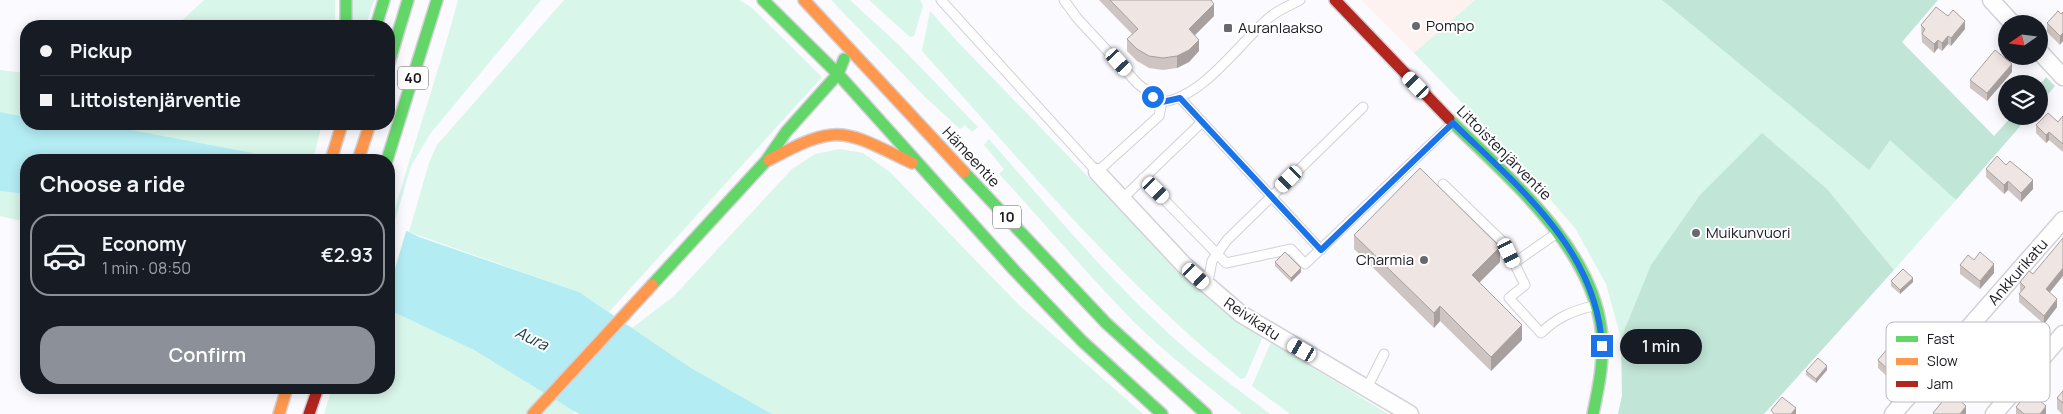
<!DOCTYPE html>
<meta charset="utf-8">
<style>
:root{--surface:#171b24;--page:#242831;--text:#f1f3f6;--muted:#9ea1a6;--line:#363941;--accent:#8c9099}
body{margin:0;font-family:Manrope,sans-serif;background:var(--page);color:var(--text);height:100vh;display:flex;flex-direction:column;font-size:19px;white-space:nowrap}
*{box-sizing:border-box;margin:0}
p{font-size:16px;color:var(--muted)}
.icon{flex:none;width:28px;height:28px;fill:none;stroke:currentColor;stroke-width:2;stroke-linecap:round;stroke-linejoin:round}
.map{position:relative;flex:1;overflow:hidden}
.panel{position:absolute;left:20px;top:154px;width:375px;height:240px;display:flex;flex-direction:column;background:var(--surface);border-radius:20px;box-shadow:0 2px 12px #0003}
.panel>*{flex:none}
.top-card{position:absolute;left:20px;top:20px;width:375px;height:110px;border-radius:20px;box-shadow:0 2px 12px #0003;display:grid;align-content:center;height:110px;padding:0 20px;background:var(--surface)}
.needle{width:32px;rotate:256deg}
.controls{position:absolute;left:1998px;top:15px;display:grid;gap:10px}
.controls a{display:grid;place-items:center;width:50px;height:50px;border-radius:50%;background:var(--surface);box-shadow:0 2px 12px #0003;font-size:25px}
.end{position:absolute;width:22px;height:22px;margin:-11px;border:6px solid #1a73e8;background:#fff;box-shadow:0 0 0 2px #fff}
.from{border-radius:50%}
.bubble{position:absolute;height:35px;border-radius:18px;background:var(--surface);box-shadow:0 2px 12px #0003;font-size:16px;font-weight:600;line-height:35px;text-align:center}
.car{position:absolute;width:15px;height:30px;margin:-15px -8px;border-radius:6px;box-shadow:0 0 4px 1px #0007;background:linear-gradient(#fff 24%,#345 0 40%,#fff 0 76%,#345 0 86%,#fff 0)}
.top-card b{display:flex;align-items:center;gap:18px;height:48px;font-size:19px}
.top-card b+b{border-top:1px solid var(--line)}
.top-card i{width:12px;height:12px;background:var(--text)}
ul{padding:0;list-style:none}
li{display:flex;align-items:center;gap:15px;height:82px;margin:0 10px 8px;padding:0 10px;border:2px solid transparent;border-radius:20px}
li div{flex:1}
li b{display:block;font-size:19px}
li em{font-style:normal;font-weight:600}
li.active{border-color:var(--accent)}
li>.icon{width:45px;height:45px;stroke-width:1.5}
h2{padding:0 20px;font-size:22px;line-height:60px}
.action{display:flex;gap:10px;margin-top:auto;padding:10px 20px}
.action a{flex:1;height:58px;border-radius:20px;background:var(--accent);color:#fff;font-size:20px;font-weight:600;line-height:58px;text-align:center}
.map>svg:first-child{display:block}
.education{fill:#fdf2ef}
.green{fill:#d8f6e9}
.forest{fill:#c1e5d6}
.water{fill:#b4ecf4}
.pier{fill:#fbfafe}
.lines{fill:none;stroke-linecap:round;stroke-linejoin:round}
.lane-casing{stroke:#d3d1d8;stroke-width:11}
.street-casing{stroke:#d3d1d8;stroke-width:19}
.fast-casing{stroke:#d3d1d8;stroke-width:14}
.slow-casing{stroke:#d3d1d8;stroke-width:14}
.jam-casing{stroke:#d3d1d8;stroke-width:14}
.lane{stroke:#fefeff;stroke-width:9}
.street{stroke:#fefeff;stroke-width:16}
.fast{stroke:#63d668;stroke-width:11}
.slow{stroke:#ff974d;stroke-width:11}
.jam{stroke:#b3261e;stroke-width:11}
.wall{fill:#cec5c3}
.shaded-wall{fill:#a7a09f}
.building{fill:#efe5e3;stroke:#a7a09f}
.route{stroke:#1a73e8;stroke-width:6}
.poi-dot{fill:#69686f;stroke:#fff;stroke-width:2}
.labels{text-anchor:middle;stroke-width:4;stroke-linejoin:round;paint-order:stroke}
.shield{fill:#fff;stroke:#5f5e64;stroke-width:1}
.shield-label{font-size:14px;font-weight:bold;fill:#1a1922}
.poi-label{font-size:15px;fill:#1a1922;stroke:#fff;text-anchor:start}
.street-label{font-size:15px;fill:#1a1922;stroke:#fff}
.water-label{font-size:16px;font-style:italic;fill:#1d4348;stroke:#fff}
.key{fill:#fff;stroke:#bababd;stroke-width:1}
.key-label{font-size:14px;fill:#1a1922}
</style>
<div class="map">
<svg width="2063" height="414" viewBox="0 0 2063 414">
<rect width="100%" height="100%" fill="#fbfafe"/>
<path class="education" d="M1361,0H1475L1414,53Z"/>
<path class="green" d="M204,0H335V26H176Z
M353,0H374L366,26H353Z
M458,0H541L430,134L411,166L394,224L391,223C412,148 438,75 458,0Z
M564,0H739L751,7L822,77L609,312L579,292L409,232L429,163L437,145Z
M831,0H850L900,46L978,127L972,132L965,125L960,129L925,97Z
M869,0H920L923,6L914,36L910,37Z
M1475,0H1662L1869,169L1890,139L1956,200L1894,270L1827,189L1651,265L1621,338L1606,284L1575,228L1499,141L1414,53Z
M930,11L956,40L1184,276L1219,308L1261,336L1262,339L1245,378L1241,379C1122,283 1024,164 922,51Z
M0,70L26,73V117L0,112Z
M98,124H322L313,160H268L253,153Z
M989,139C1052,211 1114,286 1186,349C1213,372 1242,392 1270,414H1242C1205,383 1166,354 1132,320C1086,273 1044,222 999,174L1004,169L984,145Z
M840,149L863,153L890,172L1019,305L1143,414H772L691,368L632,328L674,296L792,169L815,154Z
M0,191L26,194V222L0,216Z
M389,310L474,350L575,411L574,414H324L332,388H389Z
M1271,342L1388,414H1290L1252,386Z"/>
<path class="forest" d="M1662,0H1938L1902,42L1994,136L2012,116H2029L1956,200L1890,140L1869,170Z
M2046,77L2055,86L2039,105V86Z
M1762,133L1827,189L1894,270L1764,414H1618L1622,396L1621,338L1651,265L1700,195Z"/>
<path class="water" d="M0,112L26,117V124H100L253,153L268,160H26V194L0,191Z
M389,222L419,237L579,292L691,368L772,414H579L474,350L389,310Z"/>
<path class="pier" d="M396,222L407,228L389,289V246Z"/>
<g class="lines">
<defs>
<path id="lane" d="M941,0L1097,172L1159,116L1162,102
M1064,0L1077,18L1138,84L1162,102C1203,98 1239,43 1270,17C1278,10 1291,5 1300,0
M1180,98L1321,250
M1143,178L1226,263L1291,249L1305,264L1453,123
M1443,184L1505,244L1525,285L1509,298L1541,333C1556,318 1572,311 1593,306
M1122,199L1202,122
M1514,263L1557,233
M1207,287L1212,261L1227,240L1363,107
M1367,388L1384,354"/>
<path id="street" d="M1991,0L2013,24
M2039,51L2063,77
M1097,172L1184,265L1241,314L1410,414
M1893,414L2063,220
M1994,414L2063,334"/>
<path id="fast" d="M346,0V26
M763,0L838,74L1015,271L1082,341L1162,414
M376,26L384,0
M389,63L408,0
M1449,119C1505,175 1590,244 1601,328C1605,357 1599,385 1593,414
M387,160L437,0
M964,172L1106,323L1206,414
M652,285L766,161L786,132L838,74L844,59"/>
<path id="slow" d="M804,0L964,172
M331,160L342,124
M358,160L370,124
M769,160C839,122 843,130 912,163
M279,414L287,388
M533,414L652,285"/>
<path id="jam" d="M1335,0L1449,119
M309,414L318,388"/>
</defs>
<use href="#lane" class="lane-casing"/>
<use href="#street" class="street-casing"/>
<use href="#fast" class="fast-casing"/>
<use href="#slow" class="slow-casing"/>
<use href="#jam" class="jam-casing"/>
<use href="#lane" class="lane"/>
<use href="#street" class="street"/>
<use href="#fast" class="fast"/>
<use href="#slow" class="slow"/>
<use href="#jam" class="jam"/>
</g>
<path class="wall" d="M1099,0H1211L1214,16L1195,35L1199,51L1189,62L1177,68L1163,70L1149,68L1137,61L1127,51V39L1132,34Z
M2061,14L2060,45L2047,32V23Z
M1948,16L1965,29L1951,46L1948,44L1942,51L1938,48L1934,53L1922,42L1921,25Z
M2012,72L1987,101L1970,88V80Z
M2063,116V152L2049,140L2046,143L2036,133V125L2058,122Z
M1986,169L2033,189L2021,202L2008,190L2004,194L1986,177Z
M1354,235L1500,262L1479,282L1522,340L1491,371L1440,321L1434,328L1354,249Z
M1974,260L1994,273L1980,289L1960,274V265Z
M1275,262L1301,272L1291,282L1275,266Z
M1891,281L1913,282L1900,294L1891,286Z
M2020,282L2050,292L2057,307L2044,324L2019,302V294L2021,292L2020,290Z
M1994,338L2025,354L2016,364L1994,346Z
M1878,360L1911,366L1903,375L1900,373L1892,381L1878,368Z
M1827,370L1816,383L1806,375V371Z
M2063,391V414H2062L2057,409V398Z
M2016,407L2046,414H2016Z"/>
<path class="shaded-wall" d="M1214,4V16L1189,41V29Z
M1965,21V29L1951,46V38Z
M2063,33V41L2060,45V36Z
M1948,36V44L1942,51V43Z
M1199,40V51L1189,62L1177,68V56Z
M1938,40V48L1934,53V44Z
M2012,64V72L1987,101V93Z
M2049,132V140L2046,143V135Z
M2033,180V189L2021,202V193Z
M2008,181V190L2004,194V185Z
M1500,247V262L1472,290V275Z
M1994,264V273L1980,289V281Z
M1301,268V272L1291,282V278Z
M2063,268V276L2046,297V289Z
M1913,278V282L1900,294V290Z
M2057,299V307L2044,324V316Z
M1440,306V321L1434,328V313Z
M1522,325V340L1491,371V357Z
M2025,345V354L2016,364V356Z
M1911,357V366L1903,375V367Z
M1900,364V373L1892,381V373Z
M1827,366V370L1816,383V379Z
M1966,406V414H1960Z
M2046,406V414H2040Z
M1796,408V414H1791Z"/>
<path class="building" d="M1110,0H1211L1214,4L1189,29L1199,40L1189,50L1177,56L1163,58L1149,56L1137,49L1127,39L1138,29Z
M1936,7L1948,16L1953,10L1965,21L1951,38L1948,36L1942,43L1938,40L1934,44L1922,34L1925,29L1921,25Z
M2058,11L2061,14L2063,12V33L2060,36L2047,23Z
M1995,50L2012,64L1987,93L1970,80Z
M2048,113L2058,122L2063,116V144L2049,132L2046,135L2036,125Z
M1997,156L2006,165L2010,161L2033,180L2021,193L2008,181L2004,185L1986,169Z
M1420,168L1500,247L1472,275L1522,325L1491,357L1440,306L1434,313L1354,235Z
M2063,238V268L2046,289L2057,299L2044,316L2019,294L2025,287L2020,282L2029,271L2033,274Z
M1285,252L1301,268L1291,278L1275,262Z
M1980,252L1994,264L1980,281L1960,265L1968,255L1974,260Z
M1903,269L1913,278L1900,290L1891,281Z
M1893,342L1911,357L1903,367L1900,364L1892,373L1878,360Z
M1818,358L1827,366L1816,379L1806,371Z
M2029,391L2046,406L2040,414H2024L2016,407Z
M2063,391V403L2057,398Z
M1950,392L1966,406L1960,414H1935L1933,413Z
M1782,397L1796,408L1791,414H1774L1771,410Z"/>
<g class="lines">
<path class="route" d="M1153,97L1162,102L1180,98L1321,250L1453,123C1517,186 1597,249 1602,346"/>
</g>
<g class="poi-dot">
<circle cx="1416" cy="26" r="5"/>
<rect x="1223" y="23" width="10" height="10" rx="2.5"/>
<circle cx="1696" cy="233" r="5"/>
<circle cx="1424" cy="260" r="5"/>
</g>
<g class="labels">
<g class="shield">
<rect x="398" y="66.5" width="30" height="23" rx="4"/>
<rect x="993" y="205.5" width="28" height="23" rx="4"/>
</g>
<g class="shield-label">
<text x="413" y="83">40</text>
<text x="1007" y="222">10</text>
</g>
<g class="poi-label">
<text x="1426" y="31">Pompo</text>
<text x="1238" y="33">Auranlaakso</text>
<text x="1706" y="238">Muikunvuori</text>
<text x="1414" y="265" text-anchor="end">Charmia</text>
</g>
<g class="street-label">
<text transform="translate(1504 153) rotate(45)" y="5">Littoistenjärventie</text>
<text transform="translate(971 157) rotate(47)" y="5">Hämeentie</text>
<text transform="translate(2018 272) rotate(-49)" y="5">Ankkurikatu</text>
<text transform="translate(1252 319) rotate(34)" y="5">Reivikatu</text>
</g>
<g class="water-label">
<text transform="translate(532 338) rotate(26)" y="6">Aura</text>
</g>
</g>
<rect x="1886" y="322" width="164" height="80" rx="8" class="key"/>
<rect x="1896" y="336" width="22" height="6" fill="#63d668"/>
<rect x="1896" y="358" width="22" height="7" fill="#ff974d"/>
<rect x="1896" y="381" width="22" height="6" fill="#b3261e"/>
<g class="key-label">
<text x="1927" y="344">Fast</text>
<text x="1927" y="366">Slow</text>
<text x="1927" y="389">Jam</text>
</g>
</svg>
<div class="controls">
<a><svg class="needle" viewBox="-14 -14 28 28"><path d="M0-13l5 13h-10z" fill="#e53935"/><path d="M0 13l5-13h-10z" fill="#9ea1a6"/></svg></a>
<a><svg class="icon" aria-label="layers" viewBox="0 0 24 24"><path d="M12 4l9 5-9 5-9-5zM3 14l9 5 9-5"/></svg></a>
</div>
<i class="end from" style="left:1153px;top:97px"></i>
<i class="end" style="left:1602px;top:346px"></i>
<div class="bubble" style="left:1620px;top:329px;width:82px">1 min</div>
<i class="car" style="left:1119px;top:62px;rotate:138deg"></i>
<i class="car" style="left:1416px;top:85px;rotate:316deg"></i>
<i class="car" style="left:1289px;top:179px;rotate:225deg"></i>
<i class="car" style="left:1156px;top:190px;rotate:135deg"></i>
<i class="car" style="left:1509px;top:253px;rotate:154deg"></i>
<i class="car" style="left:1196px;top:276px;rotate:133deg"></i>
<i class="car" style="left:1302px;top:350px;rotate:300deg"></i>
<div class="top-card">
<b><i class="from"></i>Pickup</b>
<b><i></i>Littoistenjärventie</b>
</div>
<section class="panel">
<h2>Choose a ride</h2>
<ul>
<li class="active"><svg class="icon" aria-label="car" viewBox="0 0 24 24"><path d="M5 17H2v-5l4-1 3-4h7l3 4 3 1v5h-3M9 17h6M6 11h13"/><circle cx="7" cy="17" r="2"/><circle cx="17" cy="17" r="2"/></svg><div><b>Economy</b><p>1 min · 08:50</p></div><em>€2.93</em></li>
</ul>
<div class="action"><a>Confirm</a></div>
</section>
</div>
